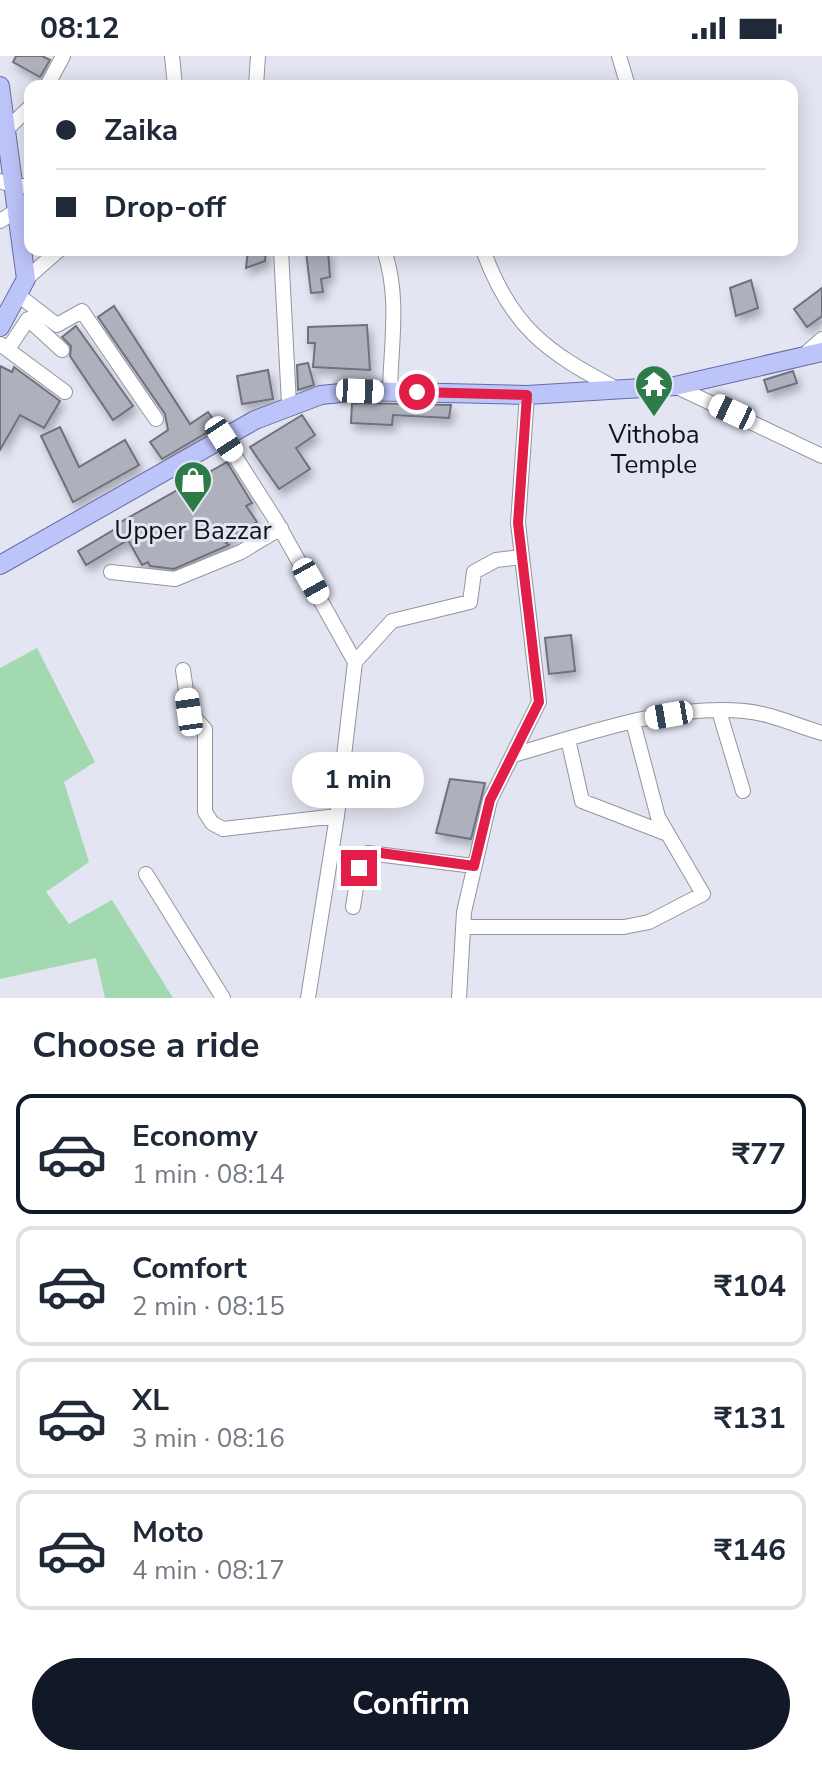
<!DOCTYPE html>
<meta charset="utf-8">
<style>
:root{--surface:#fff;--page:#f2f2f3;--text:#1f2937;--muted:#747a83;--line:#e0e1e3;--accent:#111827}
body{margin:0;font-family:"Nunito Sans",sans-serif;background:var(--page);color:var(--text);height:100vh;display:flex;flex-direction:column;font-size:30px;white-space:nowrap}
*{box-sizing:border-box;margin:0}
p{font-size:26px;color:var(--muted)}
.icon{flex:none;width:44px;height:44px;fill:none;stroke:currentColor;stroke-width:2;stroke-linecap:round;stroke-linejoin:round}
.map{position:relative;height:942px;overflow:hidden}
.details{display:flex;flex-direction:column;background:var(--surface);flex:1}
.details>*{flex:none}
.hud{position:absolute;left:24px;top:24px;width:774px;height:176px;border-radius:16px;box-shadow:0 4px 20px #0003;display:grid;align-content:center;height:176px;padding:0 32px;background:var(--surface)}
.end{position:absolute;width:36px;height:36px;margin:-18px;border:10px solid #e11d48;background:#fff;box-shadow:0 0 0 4px #fff}
.from{border-radius:50%}
.bubble{position:absolute;height:56px;border-radius:28px;background:var(--surface);box-shadow:0 4px 20px #0003;font-size:26px;font-weight:700;line-height:56px;text-align:center}
.car{position:absolute;width:24px;height:48px;margin:-24px -12px;border-radius:10px;box-shadow:0 0 6px 2px #0007;background:linear-gradient(#fff 24%,#345 0 40%,#fff 0 76%,#345 0 86%,#fff 0)}
.hud b{display:flex;align-items:center;gap:28px;height:76px;font-size:30px}
.hud b+b{border-top:2px solid var(--line)}
.hud i{width:20px;height:20px;background:var(--text)}
ul{padding:0;list-style:none}
li{display:flex;align-items:center;gap:24px;height:120px;margin:0 16px 12px;padding:0 16px;border:4px solid var(--line);border-radius:16px}
li div{flex:1}
li b{display:block;font-size:30px}
li em{font-style:normal;font-weight:700}
li.current{border-color:var(--accent)}
li>.icon{width:72px;height:72px;stroke-width:1.5}
h2{padding:0 32px;font-size:36px;line-height:96px}
.action{display:flex;gap:16px;margin-top:auto;padding:16px 32px}
.action a{flex:1;height:92px;border-radius:48px;background:var(--accent);color:#fff;font-size:32px;font-weight:700;line-height:92px;text-align:center}
.status{display:flex;justify-content:space-between;align-items:center;height:56px;padding:0 40px;background:var(--surface);direction:ltr}
.status svg{height:22px;fill:currentColor}
.map>svg:first-child{display:block}
.green{fill:#a2d9b1}
.building{fill:#aeb0bc;stroke:#6f717c;stroke-width:2;filter:url(#shadow)}
.lines{fill:none;stroke-linecap:round;stroke-linejoin:round}
.minor-casing{stroke:#9295a0;stroke-width:16}
.major-casing{stroke:#656ca7;stroke-width:20}
.minor{stroke:#fff;stroke-width:14}
.major{stroke:#bdc4f9;stroke-width:18}
.route{stroke:#e11d48;stroke-width:10}
.labels{text-anchor:middle;stroke-width:6;stroke-linejoin:round;paint-order:stroke}
.poi-label{font-size:26px;fill:#121317;stroke:#e3e5f2}
</style>
<div class="status"><b>08:12</b><svg viewBox="0 0 49 12"><path d="M0 12V9h3v3zM5 12V6h3v6zM10 12V3h3v9zM15 12V0h3v12zM26 1h20v11H26zM47 4h2v5h-2z"/></svg></div>
<div class="map">
<svg width="822" height="942" viewBox="0 0 822 942">
<defs>
<filter id="shadow"><feDropShadow dx="3.5" dy="6" stdDeviation="4" flood-color="#0004"/></filter>
</defs>
<rect width="100%" height="100%" fill="#e3e5f2"/>
<path class="green" d="M37,592L95,706L64,726L89,806L46,836L69,868L112,844L173,942H105L96,902L0,923V612Z"/>
<path class="building" d="M16,0H42L50,4L40,21L13,6Z
M248,194H266L265,205L246,212Z
M328,194L330,221L321,223L323,236L311,237L306,196Z
M751,224L758,252L736,260L730,232Z
M822,232V260L807,271L794,253Z
M114,250L190,368L208,356L218,370L162,403L150,386L168,374L165,358L98,261Z
M367,269L370,314L313,311L315,287H308V271Z
M76,270L133,350L113,364L70,300L71,290L62,281Z
M308,307L314,329L298,334L297,309Z
M0,310L12,316L14,311L60,345L44,372L20,359L0,394Z
M268,314L273,343L242,348L237,320Z
M793,315L797,327L768,336L764,324Z
M352,348L360,347L451,349L449,362L393,359L392,369L351,367Z
M302,359L315,379L296,392L310,413L279,433L250,391Z
M60,371L79,411L125,384L139,409L73,446L41,380Z
M227,406L252,447L246,450L257,466L233,480L226,487L229,489L174,513L150,510L148,506L142,509L128,484L86,509L78,495L120,470L119,467Z
M571,579L575,615L549,618L545,582Z
M450,723L485,727L471,783L436,777Z"/>
<g class="lines">
<defs>
<path id="minor" d="M172,0L175,30
M619,0L628,30
M47,30L63,0
M256,30L258,0
M6,74L30,51
M0,125L14,130H30
M0,165L17,154
M281,194L289,348
M384,194C400,241 391,286 390,335
M483,194C511,271 546,296 617,333
M26,223L59,194
M18,239L57,269L82,255L156,363
M0,288L65,336
M8,293L28,263L62,294
M804,299L822,283
M675,330L822,400
M224,383L275,463L355,606L337,760L308,942
M111,516L175,523L241,496L281,472
M355,606L392,565L470,546L474,516L496,504L522,501
M183,614L189,656L205,673V756L212,767L223,773L337,760
M719,655L743,735
M568,683L582,745L665,777
M513,699C587,678 666,648 744,655C770,657 797,670 822,677
M146,818L223,942
M353,851L359,812L368,797L474,810
M463,871H624L649,866L703,838L658,761L633,666
M459,942L464,856L490,744L539,646L518,467L527,339"/>
<path id="major" d="M0,30L26,223L0,271
M0,509L255,364L321,339L360,335L527,339L675,330L822,296"/>
</defs>
<use href="#minor" class="minor-casing"/>
<use href="#major" class="major-casing"/>
<use href="#minor" class="minor"/>
<use href="#major" class="major"/>
</g>
<g class="lines">
<path class="route" d="M359,812L368,797H381L474,810L490,744L539,646L518,467L527,339L417,336"/>
</g>
<defs>
<symbol id="temple-pin" viewBox="-11 -11 22 30"><path d="M0 17L-7.5 6A9.5 9.5 0 1 1 7.5 6Z" fill="#2e7b4a" stroke="#e3e5f2"/><path d="M0-6L5-2H3V0L6.5 2.5H4V6H1.5V3h-3V6H-4V2.5H-6.5L-3 0V-2H-5Z" fill="#fff"/></symbol>
<symbol id="shop-pin" viewBox="-11 -11 22 30"><path d="M0 17L-7.5 6A9.5 9.5 0 1 1 7.5 6Z" fill="#2e7b4a" stroke="#e3e5f2"/><path d="M-5-2.5h2.3a2.7 3.5 0 0 1 5.4 0H5L5.5 6h-11ZM-1.5-2.5h3a1.5 2.3 0 0 0-3 0Z" fill="#fff"/></symbol>
</defs>
<g fill-rule="evenodd">
<use href="#temple-pin" x="632" y="306" width="44" height="60"/>
<use href="#shop-pin" x="171" y="402" width="44" height="60"/>
</g>
<g class="labels">
<g class="poi-label">
<text x="654" y="387">Vithoba<tspan x="654" dy="30">Temple</tspan></text>
<text x="193" y="483">Upper Bazzar</text>
</g>
</g>
</svg>
<i class="end from" style="left:417px;top:336px"></i>
<i class="end" style="left:359px;top:812px"></i>
<div class="bubble" style="left:292px;top:696px;width:132px">1 min</div>
<i class="car" style="left:360px;top:335px;rotate:92deg"></i>
<i class="car" style="left:732px;top:356px;rotate:295deg"></i>
<i class="car" style="left:224px;top:383px;rotate:147deg"></i>
<i class="car" style="left:311px;top:525px;rotate:151deg"></i>
<i class="car" style="left:189px;top:656px;rotate:352deg"></i>
<i class="car" style="left:669px;top:659px;rotate:260deg"></i>
<div class="hud">
<b><i class="from"></i>Zaika</b>
<b><i></i>Drop-off</b>
</div>
</div>
<section class="details">
<h2>Choose a ride</h2>
<ul>
<li class="current"><svg class="icon" aria-label="car" viewBox="0 0 24 24"><path d="M5 17H2v-5l4-1 3-4h7l3 4 3 1v5h-3M9 17h6M6 11h13"/><circle cx="7" cy="17" r="2"/><circle cx="17" cy="17" r="2"/></svg><div><b>Economy</b><p>1 min · 08:14</p></div><em>₹77</em></li>
<li><svg class="icon" aria-label="car" viewBox="0 0 24 24"><path d="M5 17H2v-5l4-1 3-4h7l3 4 3 1v5h-3M9 17h6M6 11h13"/><circle cx="7" cy="17" r="2"/><circle cx="17" cy="17" r="2"/></svg><div><b>Comfort</b><p>2 min · 08:15</p></div><em>₹104</em></li>
<li><svg class="icon" aria-label="car" viewBox="0 0 24 24"><path d="M5 17H2v-5l4-1 3-4h7l3 4 3 1v5h-3M9 17h6M6 11h13"/><circle cx="7" cy="17" r="2"/><circle cx="17" cy="17" r="2"/></svg><div><b>XL</b><p>3 min · 08:16</p></div><em>₹131</em></li>
<li><svg class="icon" aria-label="car" viewBox="0 0 24 24"><path d="M5 17H2v-5l4-1 3-4h7l3 4 3 1v5h-3M9 17h6M6 11h13"/><circle cx="7" cy="17" r="2"/><circle cx="17" cy="17" r="2"/></svg><div><b>Moto</b><p>4 min · 08:17</p></div><em>₹146</em></li>
</ul>
<div class="action"><a>Confirm</a></div>
</section>
